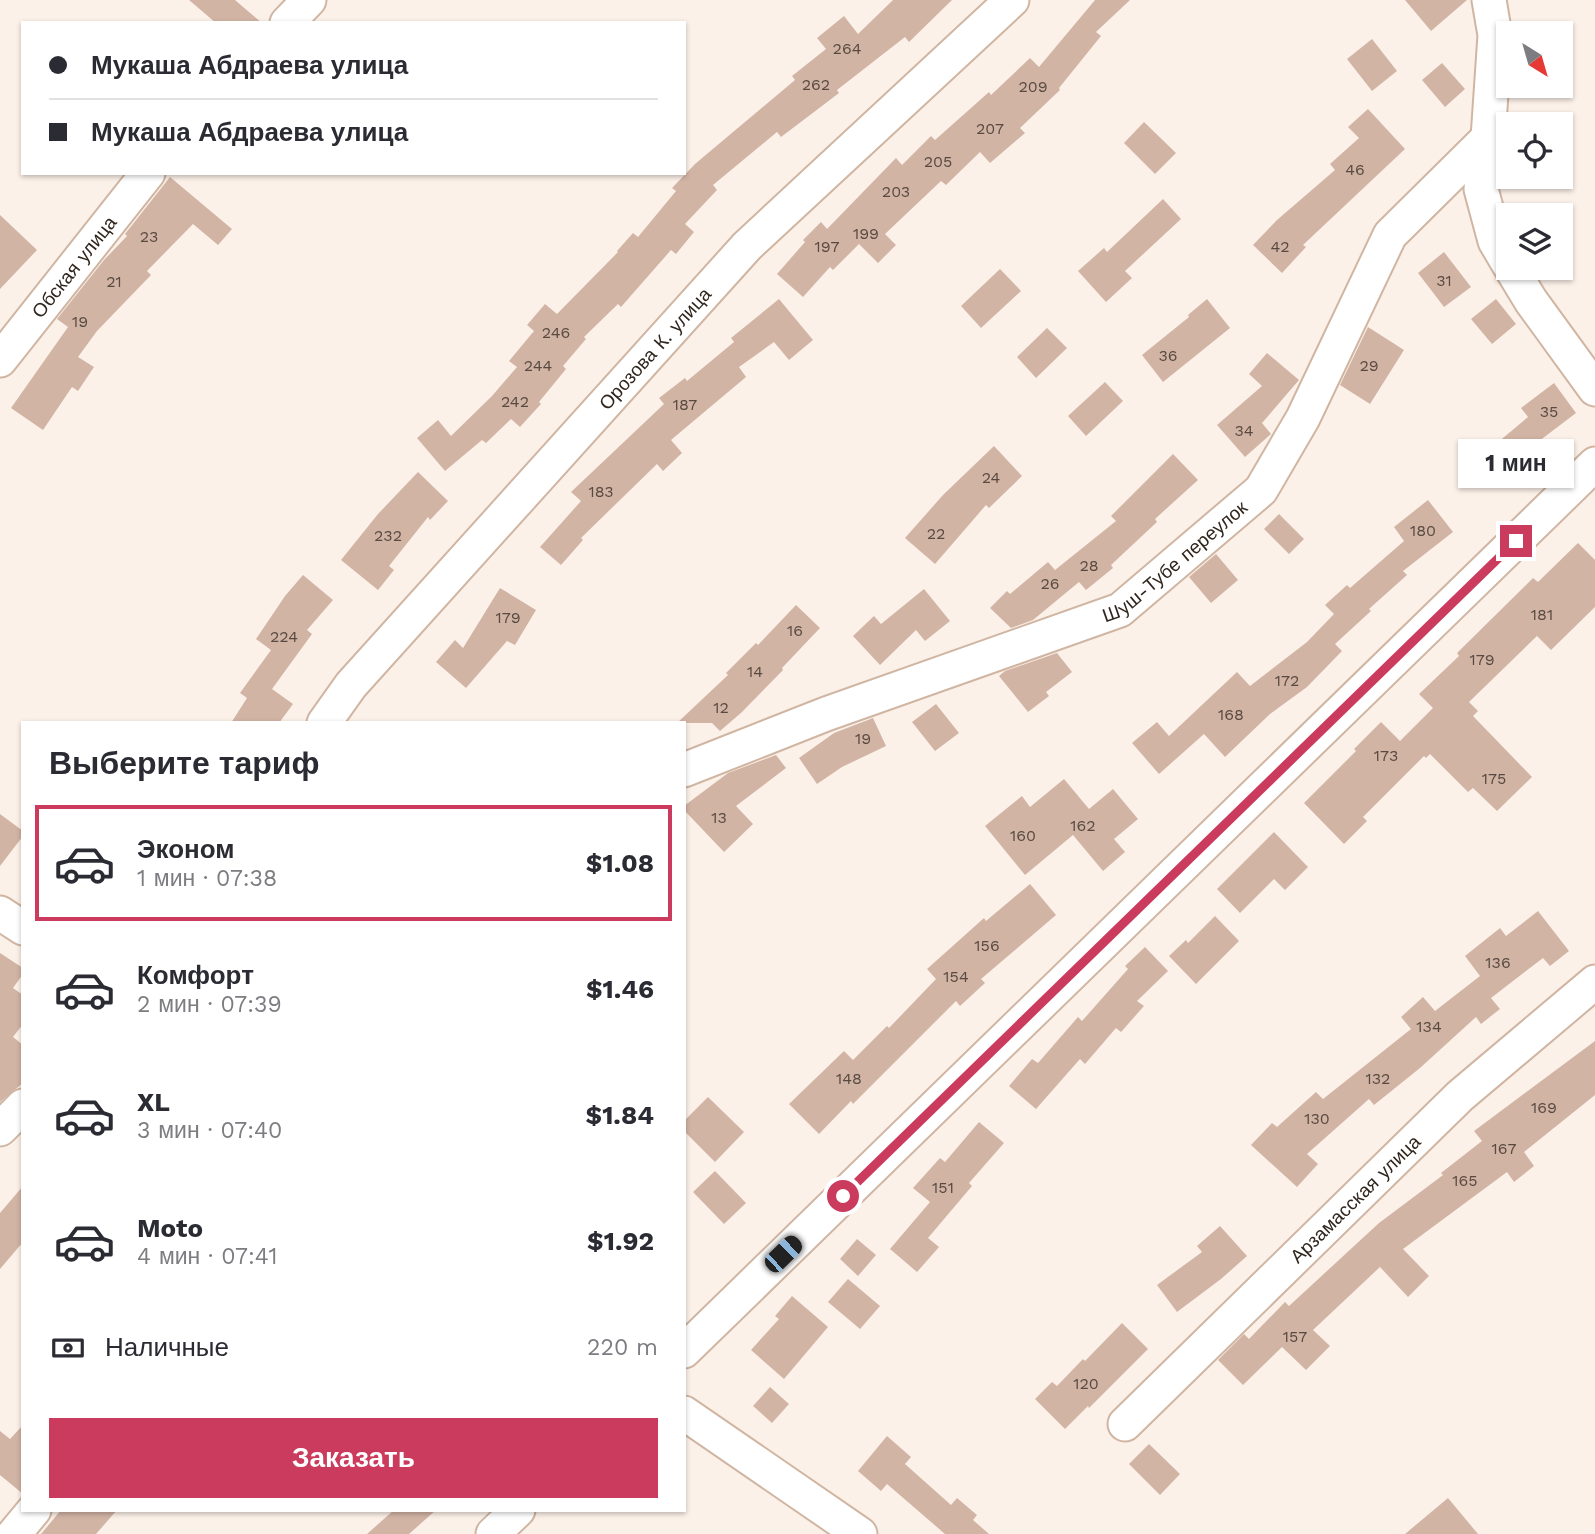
<!DOCTYPE html>
<html lang="ru">
<meta charset="utf-8">
<style>
:root{--surface:#fff;--page:#f2f2f3;--text:#2b2b33;--muted:#7c7c81;--line:#e1e1e2;--accent:#cb3b5d}
body{margin:0;font-family:"Work Sans",sans-serif;background:var(--page);color:var(--text);height:100vh;display:flex;flex-direction:column;font-size:26px;white-space:nowrap}
*{box-sizing:border-box;margin:0}
p{font-size:23px;color:var(--muted)}
.icon{flex:none;width:38px;height:38px;fill:none;stroke:currentColor;stroke-width:2;stroke-linecap:round;stroke-linejoin:round}
.map{position:relative;flex:1;overflow:hidden}
.drawer{position:absolute;left:21px;top:721px;width:665px;height:791px;display:flex;flex-direction:column;background:var(--surface);border-radius:0px;box-shadow:0 2px 5px #0004}
.drawer>*{flex:none}
.hud{position:absolute;left:21px;top:21px;width:665px;height:154px;border-radius:0px;box-shadow:0 2px 5px #0004;display:grid;align-content:center;height:154px;padding:0 28px;background:var(--surface)}
.needle{width:46px;rotate:143deg}
.controls{position:absolute;left:1496px;top:21px;display:grid;gap:14px}
.controls a{display:grid;place-items:center;width:77px;height:77px;border-radius:0px;background:var(--surface);box-shadow:0 2px 5px #0004;font-size:35px}
.end{position:absolute;width:32px;height:32px;margin:-16px;border:9px solid #cb3b5d;background:#fff;box-shadow:0 0 0 4px #fff}
.from{border-radius:50%}
.bubble{position:absolute;height:49px;border-radius:0px;background:var(--surface);box-shadow:0 2px 5px #0004;font-size:23px;font-weight:700;line-height:49px;text-align:center}
.car{position:absolute;width:21px;height:42px;margin:-21px -10px;border-radius:9px;box-shadow:0 0 5px 2px #0007;background:linear-gradient(#222 24%,#8ab4d8 0 40%,#222 0 76%,#8ab4d8 0 86%,#222 0)}
.hud b{display:flex;align-items:center;gap:24px;height:66px;font-size:26px}
.hud b+b{border-top:2px solid var(--line)}
.hud i{width:18px;height:18px;background:var(--text)}
ul{padding:0;list-style:none}
li{display:flex;align-items:center;gap:21px;height:116px;margin:0 14px 10px;padding:0 14px;border:4px solid transparent;border-radius:0px}
li div{flex:1}
li b{display:block;font-size:26px}
li em{font-style:normal;font-weight:700}
li.active{border-color:var(--accent)}
li>.icon{width:63px;height:63px;stroke-width:1.5}
h2{padding:0 28px;font-size:32px;line-height:84px}
.pay{display:flex;align-items:center;gap:18px;height:77px;padding:0 28px;font-size:26px}
.pay p{margin-inline-start:auto}
.cta{display:flex;gap:14px;margin-top:auto;padding:14px 28px}
.cta a{flex:1;height:80px;border-radius:0px;background:var(--accent);color:#fff;font-size:28px;font-weight:700;line-height:80px;text-align:center}
.map>svg:first-child{display:block}
.building{fill:#d2b4a5}
.lines{fill:none;stroke-linecap:round;stroke-linejoin:round}
.minor-casing{stroke:#d0b6a2;stroke-width:37}
.minor{stroke:#fff;stroke-width:33}
.route{stroke:#cb3b5d;stroke-width:9}
.labels{text-anchor:middle;stroke-width:6;stroke-linejoin:round;paint-order:stroke}
.number-label{font-size:16px;fill:#584a40}
.street-label{font-size:19px;fill:#30261e;stroke:#fcf1e9}
</style>
<div class="map">
<svg width="1595" height="1534" viewBox="0 0 1595 1534">
<rect width="100%" height="100%" fill="#fcf1e9"/>
<path class="building" d="M189,0H235L262,23H216Z
M893,0H952L909,42L905,37L837,90L839,93L818,109L781,137L777,132L713,185L717,190L685,224L694,232L676,254L671,250L621,307L618,304L584,337L586,339L563,366L566,369L539,402L541,404L520,427L511,419L486,443L482,440L445,471L417,438L438,420L451,436L492,396L517,367L509,361L534,331L527,325L545,304L557,314L618,252L617,251L633,233L638,237L676,191L672,188L695,164L795,80L792,76L826,49L817,38L844,16L858,34Z
M1095,0H1130L1096,32L1101,36L1059,88L1060,90L1020,128L1025,133L990,163L980,152L946,185L941,181L885,234L896,245L878,263L859,244L833,270L830,267L803,297L777,274L805,242L803,240L821,222L827,229L896,158L902,165L931,136L935,140L989,92L991,95L1030,58L1039,67Z
M1405,0H1467L1431,31Z
M1372,39L1397,71L1372,91L1347,59Z
M1442,63L1465,89L1445,107L1422,80Z
M1368,109L1405,149L1303,245L1306,247L1282,273L1253,245L1277,220L1335,170L1330,164L1359,138L1348,127Z
M1144,122L1176,153L1155,174L1124,143Z
M170,177L232,229L218,245L193,224L147,271L151,275L97,331L78,357L94,367L78,391L72,387L43,430L11,408L68,327L57,319L104,260L127,236L125,234Z
M1163,199L1181,219L1125,271L1132,278L1106,302L1078,271L1104,248L1107,252Z
M0,215L37,250L0,289Z
M1444,252L1471,287L1444,307L1418,273Z
M1000,269L1021,291L981,328L961,306Z
M779,299L813,340L789,360L774,342L739,367L746,377L671,440L682,453L663,471L657,464L581,538L583,540L561,565L540,547L581,501L571,492L664,404L659,398L685,378L687,381L734,342L731,338Z
M1207,299L1230,328L1163,382L1142,355L1189,317L1188,315Z
M1496,299L1516,324L1492,344L1471,319Z
M1368,327L1404,350L1370,404L1340,385Z
M1047,328L1067,348L1036,378L1017,357Z
M1267,353L1299,380L1262,423L1271,434L1245,457L1217,425L1262,386L1249,374Z
M1105,382L1123,401L1086,436L1068,416Z
M1554,383L1576,413L1513,461L1497,443L1528,417L1521,408Z
M994,446L1022,476L989,508L986,505L935,564L905,538L943,495Z
M1173,454L1198,480L1155,519L1157,522L1111,565L1113,568L1086,590L1079,582L1033,620L1011,628L990,608L1007,591L1010,594L1048,562L1055,570L1116,521L1111,516Z
M418,472L448,501L430,520L428,517L389,566L394,570L378,590L341,560L378,514Z
M1428,500L1453,532L1403,571L1407,575L1369,609L1371,611L1335,644L1342,651L1307,687L1270,714L1225,757L1204,734L1159,774L1132,743L1157,722L1169,736L1237,672L1250,686L1307,642L1334,614L1325,605L1347,585L1350,588L1404,541L1394,527Z
M1279,514L1304,539L1289,554L1264,529Z
M1578,543L1595,560V607L1551,650L1537,636L1469,702L1478,711L1473,716L1532,777L1497,811L1473,788L1468,792L1430,754L1426,758L1424,756L1363,817L1367,821L1344,844L1304,803L1356,751L1354,749L1381,722L1400,741L1433,708L1419,694L1459,656L1457,653L1533,578L1538,582Z
M1216,554L1238,580L1211,603L1189,577Z
M303,575L333,600L307,630L312,634L272,689L293,704L279,723H231L247,698L240,693L271,650L256,639L285,596Z
M500,588L536,610L515,645L507,641L466,688L436,662L455,640L463,648Z
M924,589L950,621L925,641L916,630L880,665L853,636L874,616L881,624Z
M796,605L820,628L782,668L783,670L742,712L720,731L712,723H677L728,675L726,673L756,643L758,645Z
M1057,653L1072,672L1046,692L1049,696L1028,712L999,676L1005,671Z
M936,704L959,733L935,751L912,722Z
M873,718L886,746L842,767L817,784L799,758L834,733Z
M776,755L786,768L736,806L753,824L724,852L684,810V806L728,773Z
M1064,779L1089,809L1113,789L1138,819L1114,839L1125,852L1103,871L1073,835L1025,875L985,826L1022,796L1030,807Z
M0,814L23,831V836L0,866Z
M1274,832L1308,867L1285,890L1274,879L1240,913L1217,889Z
M1030,884L1056,915L981,979L985,983L960,1006L956,1001L853,1104L851,1101L819,1134L789,1104L844,1051L853,1060L887,1026L889,1028L936,979L927,969L984,918L986,921Z
M1538,911L1569,951L1550,966L1543,958L1491,998L1500,1009L1481,1024L1476,1017L1420,1068L1374,1105L1369,1099L1307,1154L1318,1164L1297,1187L1251,1145L1272,1123L1277,1127L1316,1092L1323,1099L1411,1029L1401,1017L1423,997L1435,1011L1480,976L1465,956L1500,928L1506,936Z
M1215,916L1239,941L1196,984L1169,956L1186,940L1188,943Z
M1145,947L1168,971L1137,1001L1144,1006L1121,1032L1116,1028L1085,1064L1080,1059L1036,1109L1009,1086L1032,1059L1038,1063L1078,1017L1082,1021L1128,969L1125,966Z
M0,953L23,968V974L13,988L23,995V1024L13,1037L23,1045V1083L0,1102Z
M1595,1041V1095L1524,1152L1534,1166L1514,1182L1507,1172L1403,1249L1429,1276L1408,1297L1380,1267L1313,1330L1330,1346L1306,1370L1282,1347L1243,1385L1218,1360L1244,1334L1249,1339L1285,1302L1289,1306L1379,1223L1443,1175L1441,1173L1482,1141L1474,1131Z
M708,1097L744,1132L715,1162L684,1131V1121Z
M979,1122L1004,1143L969,1183L972,1186L928,1238L939,1247L917,1272L890,1249L930,1202L913,1188L940,1158L945,1162Z
M715,1171L746,1203L724,1224L693,1192Z
M23,1186V1242L0,1269V1213Z
M1220,1226L1247,1256L1221,1279L1177,1312L1157,1285L1202,1252L1197,1246Z
M857,1239L876,1255L858,1276L840,1259Z
M848,1279L880,1306L860,1329L828,1302Z
M792,1296L828,1327L784,1379L751,1350L779,1319L775,1316Z
M1122,1323L1148,1349L1089,1408L1088,1406L1065,1429L1035,1399L1052,1382L1057,1386L1083,1359L1085,1361Z
M770,1387L789,1404L772,1423L753,1406Z
M23,1425V1494L0,1475V1431L10,1439Z
M887,1436L911,1457L905,1464L951,1505L957,1498L977,1515L973,1520L989,1534H945L887,1484L881,1491L858,1471Z
M1149,1444L1180,1474L1160,1495L1129,1464Z
M1448,1498L1478,1534H1405Z
M61,1510H117L96,1534H41Z
M394,1510H436L409,1534H367Z"/>
<g class="lines">
<defs>
<g id="minor">
<path d="M1489,0L1495,35L1488,138L1481,189L1495,241L1508,263"/>
<path d="M287,23L309,0"/>
<path d="M1511,268L1531,301L1595,389"/>
<path id="s1" d="M0,360L148,173"/>
<path id="s2" d="M324,723L351,685L747,246L1012,0"/>
<path id="s3" d="M684,770L826,714L1120,610L1261,490L1303,418L1390,235L1488,138"/>
<path d="M0,913L23,928"/>
<path d="M0,1129L23,1106"/>
<path d="M684,1351L1595,464"/>
<path d="M684,1413L860,1534"/>
<path id="s4" d="M1125,1424L1460,1096L1595,982"/>
<path d="M14,1534L34,1510"/>
<path d="M493,1534L518,1510"/>
</g>
</defs>
<use href="#minor" class="minor-casing"/>
<use href="#minor" class="minor"/>
</g>
<g class="lines">
<path class="route" d="M843,1196L1516,541"/>
</g>
<g class="labels">
<g class="number-label">
<text x="847" y="54">264</text>
<text x="816" y="90">262</text>
<text x="1033" y="92">209</text>
<text x="990" y="134">207</text>
<text x="938" y="167">205</text>
<text x="1355" y="175">46</text>
<text x="896" y="197">203</text>
<text x="866" y="239">199</text>
<text x="149" y="242">23</text>
<text x="827" y="252">197</text>
<text x="1280" y="252">42</text>
<text x="1444" y="286">31</text>
<text x="114" y="287">21</text>
<text x="80" y="327">19</text>
<text x="556" y="338">246</text>
<text x="1168" y="361">36</text>
<text x="538" y="371">244</text>
<text x="1369" y="371">29</text>
<text x="515" y="407">242</text>
<text x="685" y="410">187</text>
<text x="1549" y="417">35</text>
<text x="1244" y="436">34</text>
<text x="991" y="483">24</text>
<text x="601" y="497">183</text>
<text x="1423" y="536">180</text>
<text x="936" y="539">22</text>
<text x="388" y="541">232</text>
<text x="1089" y="571">28</text>
<text x="1050" y="589">26</text>
<text x="1542" y="620">181</text>
<text x="508" y="623">179</text>
<text x="795" y="636">16</text>
<text x="284" y="642">224</text>
<text x="1482" y="665">179</text>
<text x="755" y="677">14</text>
<text x="1287" y="686">172</text>
<text x="721" y="713">12</text>
<text x="1231" y="720">168</text>
<text x="863" y="744">19</text>
<text x="1386" y="761">173</text>
<text x="1494" y="784">175</text>
<text x="719" y="823">13</text>
<text x="1083" y="831">162</text>
<text x="1023" y="841">160</text>
<text x="987" y="951">156</text>
<text x="1498" y="968">136</text>
<text x="956" y="982">154</text>
<text x="1429" y="1032">134</text>
<text x="849" y="1084">148</text>
<text x="1378" y="1084">132</text>
<text x="1544" y="1113">169</text>
<text x="1317" y="1124">130</text>
<text x="1504" y="1154">167</text>
<text x="1465" y="1186">165</text>
<text x="943" y="1193">151</text>
<text x="1295" y="1342">157</text>
<text x="1086" y="1389">120</text>
</g>
<g class="street-label">
<text dy="7" stroke="none"><textPath href="#s1" startOffset="119">Обская улица</textPath></text>
<text dy="7" stroke="none"><textPath href="#s2" startOffset="500">Орозова К. улица</textPath></text>
<text dy="7" stroke="none"><textPath href="#s3" startOffset="537">Шуш-Тубе переулок</textPath></text>
<text dy="7" stroke="none"><textPath href="#s4" startOffset="322">Арзамасская улица</textPath></text>
</g>
</g>
</svg>
<div class="controls">
<a><svg class="needle" viewBox="-14 -14 28 28"><path d="M0-13l5 13h-10z" fill="#e53935"/><path d="M0 13l5-13h-10z" fill="#7c7c81"/></svg></a>
<a><svg class="icon" aria-label="locate" viewBox="0 0 24 24"><circle cx="12" cy="12" r="6"/><path d="M12 2v4M12 18v4M2 12h4M18 12h4"/></svg></a>
<a><svg class="icon" aria-label="layers" viewBox="0 0 24 24"><path d="M12 4l9 5-9 5-9-5zM3 14l9 5 9-5"/></svg></a>
</div>
<i class="end from" style="left:843px;top:1196px"></i>
<i class="end" style="left:1516px;top:541px"></i>
<div class="bubble" style="left:1458px;top:439px;width:116px">1 мин</div>
<i class="car" style="left:783px;top:1254px;rotate:46deg"></i>
<div class="hud">
<b><i class="from"></i>Мукаша Абдраева улица</b>
<b><i></i>Мукаша Абдраева улица</b>
</div>
<section class="drawer">
<h2>Выберите тариф</h2>
<ul>
<li class="active"><svg class="icon" aria-label="car" viewBox="0 0 24 24"><path d="M5 17H2v-5l4-1 3-4h7l3 4 3 1v5h-3M9 17h6M6 11h13"/><circle cx="7" cy="17" r="2"/><circle cx="17" cy="17" r="2"/></svg><div><b>Эконом</b><p>1 мин · 07:38</p></div><em>$1.08</em></li>
<li><svg class="icon" aria-label="car" viewBox="0 0 24 24"><path d="M5 17H2v-5l4-1 3-4h7l3 4 3 1v5h-3M9 17h6M6 11h13"/><circle cx="7" cy="17" r="2"/><circle cx="17" cy="17" r="2"/></svg><div><b>Комфорт</b><p>2 мин · 07:39</p></div><em>$1.46</em></li>
<li><svg class="icon" aria-label="car" viewBox="0 0 24 24"><path d="M5 17H2v-5l4-1 3-4h7l3 4 3 1v5h-3M9 17h6M6 11h13"/><circle cx="7" cy="17" r="2"/><circle cx="17" cy="17" r="2"/></svg><div><b>XL</b><p>3 мин · 07:40</p></div><em>$1.84</em></li>
<li><svg class="icon" aria-label="car" viewBox="0 0 24 24"><path d="M5 17H2v-5l4-1 3-4h7l3 4 3 1v5h-3M9 17h6M6 11h13"/><circle cx="7" cy="17" r="2"/><circle cx="17" cy="17" r="2"/></svg><div><b>Moto</b><p>4 мин · 07:41</p></div><em>$1.92</em></li>
</ul>
<div class="pay"><svg class="icon" aria-label="cash" viewBox="0 0 24 24"><path d="M3 7h18v10H3z"/><circle cx="12" cy="12" r="2"/></svg>Наличные<p>220 m</p></div>
<div class="cta"><a>Заказать</a></div>
</section>
</div>
